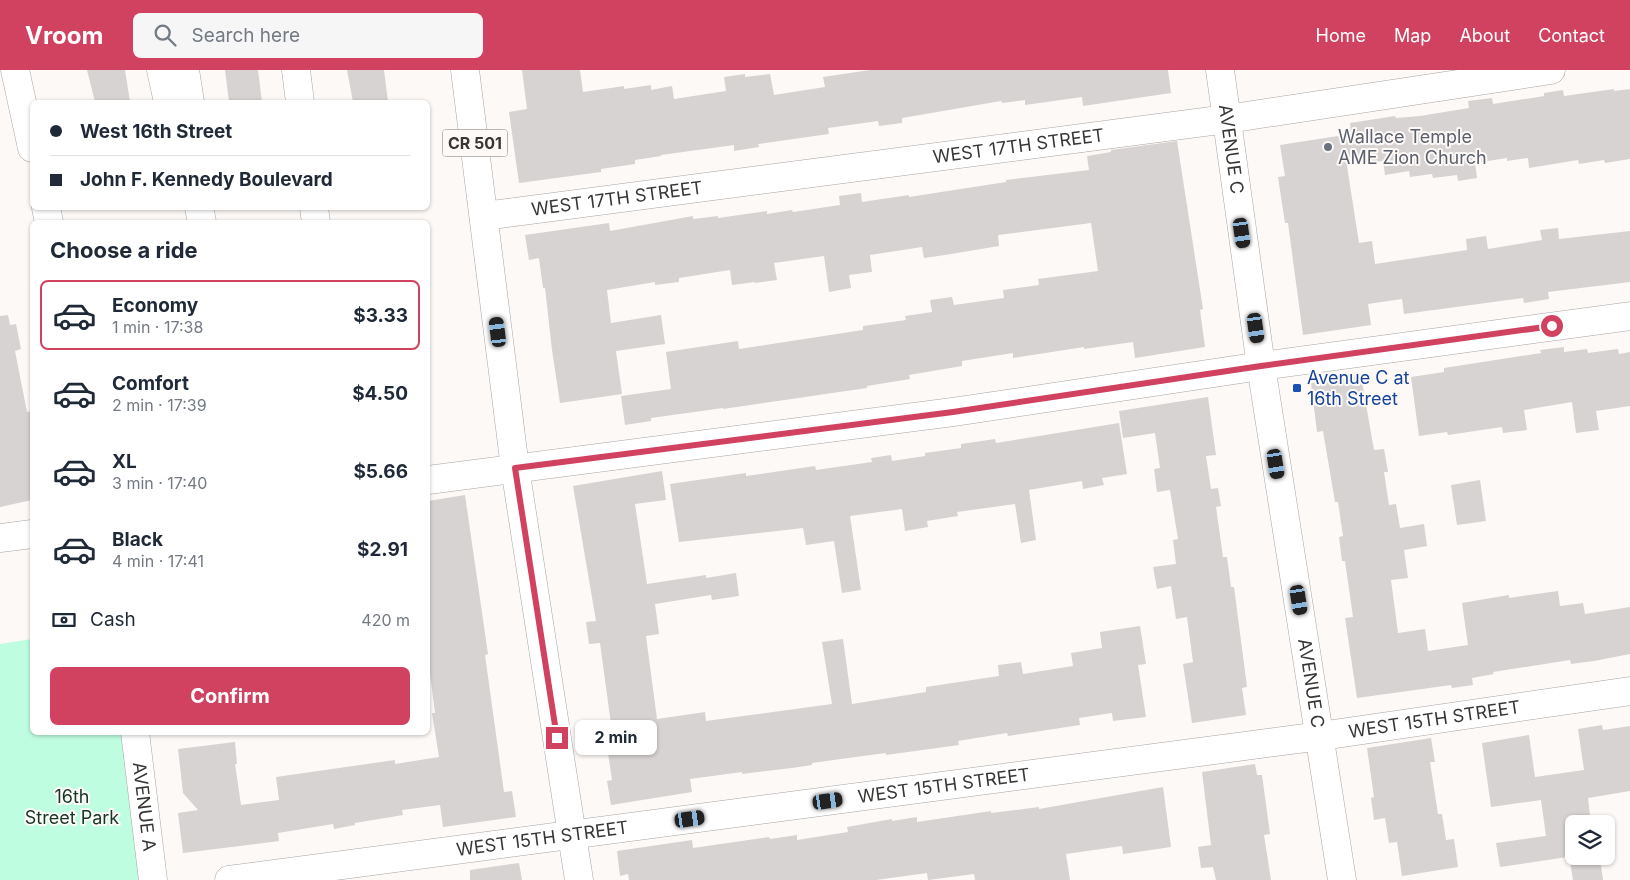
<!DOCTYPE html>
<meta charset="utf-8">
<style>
:root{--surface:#fff;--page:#f6f6f7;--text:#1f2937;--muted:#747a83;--line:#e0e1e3;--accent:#d14260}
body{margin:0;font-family:Inter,sans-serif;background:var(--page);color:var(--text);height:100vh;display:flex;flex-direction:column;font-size:19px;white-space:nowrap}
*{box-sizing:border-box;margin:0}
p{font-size:16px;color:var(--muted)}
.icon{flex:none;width:28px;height:28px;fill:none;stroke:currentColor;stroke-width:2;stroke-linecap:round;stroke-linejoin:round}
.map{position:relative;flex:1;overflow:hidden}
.details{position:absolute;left:30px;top:150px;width:400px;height:515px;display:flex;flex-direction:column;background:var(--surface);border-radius:8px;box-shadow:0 1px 4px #0004}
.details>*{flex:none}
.banner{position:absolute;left:30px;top:30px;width:400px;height:110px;border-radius:8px;box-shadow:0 1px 4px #0004;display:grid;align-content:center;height:110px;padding:0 20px;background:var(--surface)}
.tools{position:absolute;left:1565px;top:745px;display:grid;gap:10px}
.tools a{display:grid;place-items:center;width:50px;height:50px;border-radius:8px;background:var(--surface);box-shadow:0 1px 4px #0004;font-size:25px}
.end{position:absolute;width:22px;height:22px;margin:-11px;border:6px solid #d14260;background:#fff;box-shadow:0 0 0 2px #fff}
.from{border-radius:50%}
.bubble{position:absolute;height:35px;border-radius:8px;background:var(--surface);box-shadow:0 1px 4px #0004;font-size:16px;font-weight:700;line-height:35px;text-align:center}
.car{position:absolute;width:15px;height:30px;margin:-15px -8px;border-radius:6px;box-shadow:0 0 4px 1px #0007;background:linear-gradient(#222 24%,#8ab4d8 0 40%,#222 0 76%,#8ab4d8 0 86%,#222 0)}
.banner b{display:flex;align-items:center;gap:18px;height:48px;font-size:19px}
.banner b+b{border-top:1px solid var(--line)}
.banner i{width:12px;height:12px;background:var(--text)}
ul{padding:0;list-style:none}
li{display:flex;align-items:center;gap:15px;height:70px;margin:0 10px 8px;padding:0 10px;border:2px solid transparent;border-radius:8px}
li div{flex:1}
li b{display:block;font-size:19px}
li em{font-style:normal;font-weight:700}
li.current{border-color:var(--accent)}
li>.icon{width:45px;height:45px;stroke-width:1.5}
h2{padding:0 20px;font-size:22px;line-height:60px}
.pay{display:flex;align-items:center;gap:12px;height:55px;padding:0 20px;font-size:19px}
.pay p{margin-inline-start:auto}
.action{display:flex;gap:10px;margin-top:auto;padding:10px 20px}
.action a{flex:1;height:58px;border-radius:8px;background:var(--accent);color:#fff;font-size:20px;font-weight:700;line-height:58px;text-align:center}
header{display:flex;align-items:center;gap:30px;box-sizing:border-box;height:70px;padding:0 25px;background:var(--accent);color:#fff}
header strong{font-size:24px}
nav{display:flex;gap:28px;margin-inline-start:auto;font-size:18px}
.search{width:350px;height:45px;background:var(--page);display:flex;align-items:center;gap:12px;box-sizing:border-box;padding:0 18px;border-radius:8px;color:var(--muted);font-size:19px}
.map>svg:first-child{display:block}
.green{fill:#befde0}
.building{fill:#d7d3d2}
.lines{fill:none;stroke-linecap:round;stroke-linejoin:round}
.minor-casing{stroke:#a8a4a2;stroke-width:29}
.major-casing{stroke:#a8a4a2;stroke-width:29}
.minor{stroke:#fff;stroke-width:28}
.major{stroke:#fff;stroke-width:28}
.route{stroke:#d14260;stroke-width:6}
.worship-dot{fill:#6b7280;stroke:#fdf9f7;stroke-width:2}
.transit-dot{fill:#1a4fb4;stroke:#fdf9f7;stroke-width:2}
.labels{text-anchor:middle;stroke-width:4;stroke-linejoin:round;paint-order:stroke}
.shield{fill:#fdf9f7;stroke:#73706f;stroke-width:1}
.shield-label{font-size:16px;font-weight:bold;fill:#383635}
.worship-label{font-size:18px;fill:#5b616d;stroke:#fdf9f7;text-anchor:start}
.street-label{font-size:18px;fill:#383635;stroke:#fdf9f7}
.transit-label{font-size:18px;fill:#164399;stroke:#fdf9f7;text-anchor:start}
.park-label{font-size:18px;fill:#143729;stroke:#fdf9f7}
</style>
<header>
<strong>Vroom</strong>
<div class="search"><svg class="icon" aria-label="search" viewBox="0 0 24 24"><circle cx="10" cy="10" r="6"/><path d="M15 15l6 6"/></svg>Search here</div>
<nav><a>Home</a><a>Map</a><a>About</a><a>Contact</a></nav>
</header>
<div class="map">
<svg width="1630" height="810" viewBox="0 0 1630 810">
<rect width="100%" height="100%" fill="#fdf9f7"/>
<path class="green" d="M32,569V662L136,663L152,810H0V574Z"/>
<path class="building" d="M87,0H125L130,32H95Z
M225,0H258L262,32H229Z
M347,0H384L388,32H353Z
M522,0H580L583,22L624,16V19L651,15V20L672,16L674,29L726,21L724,7L745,4V7L770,4L774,25L825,17L823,7L870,0H1168L1171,23L1083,36L1082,27L1025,35V30L1002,33L1001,31L902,48V53L879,56L878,51L828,58L829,64L758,74L759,77L734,81V75L661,85V86L635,90V94L601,99V102L519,113L509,42L527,39Z
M1614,19V21L1630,19V89L1605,93L1604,90L1579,94L1578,90L1529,98L1528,88L1507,91V88L1475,93L1477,108L1458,111L1457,105L1433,108L1432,104L1410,107L1409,101L1385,105L1383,91L1347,96L1359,173L1372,171L1375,194L1467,180L1466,169L1486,166L1488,179L1542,170L1540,160L1558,158L1559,169L1630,161V212L1548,222L1549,229L1524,233L1523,228L1404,244L1402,229L1368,234L1371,255L1303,265L1288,153H1285L1278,107L1285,106L1280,75L1351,64L1350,53L1395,46L1396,48L1420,46L1469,38L1468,31L1492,28L1493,34L1544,26V23L1563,20L1564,26Z
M1177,71L1203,239L1200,240L1205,277L1135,288L1133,272L1084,279V277L1013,288V283L962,291V296L909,305L910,309L867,316V318L723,339V338L651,348V351L625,355L621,326L671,319L666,282L738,271L739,279L863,260V256L906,250L905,246L932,242L930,230L952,227L954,235L1004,228L1003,220L1039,215L1038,209L1098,201L1091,153L998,165L999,176L945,185L924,188L922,177L870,185L872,202L849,205L851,218L829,222L824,186L774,193L777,210L755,213V212L732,215L730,200L679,208V212L655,215V212L607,220L611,253L661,245L665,274L616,281L622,324L560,333L552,280L545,218H543L539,188L529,190L525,165L609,153L610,161L693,146V149L718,146V148L767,141V144L792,140L793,142L840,135L839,126L861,123L862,132L909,125V127L1006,112V110L1089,100L1087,86L1111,82V80Z
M8,245L10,255L16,254L21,279L15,281L27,342L32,341V430L0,437V246Z
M1564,277V282L1587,279L1588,283L1618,279L1619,284L1630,282V336L1596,341L1599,360L1576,363L1572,332L1524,340L1527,360L1503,363L1502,357L1448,365L1447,362L1419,366L1411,307L1444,302V298L1541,283L1540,280Z
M1361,306L1374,380L1384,379L1388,402H1384L1389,435L1396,434L1400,458L1424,454L1427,476L1404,480L1408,508L1391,510L1398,563L1425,559L1428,581L1468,575L1462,533L1509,525V528L1558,521L1560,536L1583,533L1585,544L1630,537V584L1594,591L1571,594L1570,590L1493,602L1494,604L1472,608L1473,615L1452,618L1451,615L1357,628L1345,548L1353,547L1345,491H1342L1339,467L1343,466L1338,432H1335L1323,361L1317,362L1311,313Z
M1208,327L1216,385L1206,386L1211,419L1218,418L1221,436L1216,437L1223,487H1227L1231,517H1234L1247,617L1242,618L1246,645L1192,653L1183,594L1193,592L1187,547L1176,549L1171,516L1157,519L1153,497L1176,494L1173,470L1178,469L1170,420L1157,422L1154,399L1160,398L1155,363L1123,368L1119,341Z
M1119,353L1127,404L1102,408L1104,415L1083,419L1082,411L1029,420L1036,470L1021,473L1015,434L957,442L958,446L927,451L928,457L905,461L902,439L850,446L861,520L842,523L834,471L806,475L803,458L679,472L670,414L746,403V406L815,396L816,400L872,392L871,388L891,385L892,391L925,386V383L961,378V374L995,369L996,373Z
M662,401L666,430L635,434L647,514L706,505V508L736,503L739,526L712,530L711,525L655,534L659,564L646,566L657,649L705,642L706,651L832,634L822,572L843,569L852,634L926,622V617L999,606L998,595L1021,592L1023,604L1073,596L1071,583L1102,578L1100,562L1140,556L1146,594L1138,595L1146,647L1113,651L1112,643L1079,648L1080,655L1008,666L1007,663L958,671L959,675L886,685V683L863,686L812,693V695L792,698L742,704V702L690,709L692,722L611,735L607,711L612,710L606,670L613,669L600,573L589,574L586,552L596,551L573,416Z
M1480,410L1486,451L1457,455L1451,415Z
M465,425L488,584L485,585L504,722L512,721L516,747L443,757L440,735L402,740L403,745L355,753V755L334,759L333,754L278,763L279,771L183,783L178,743L198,740L183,723L178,679L235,672L237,694H235L241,735L279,730L276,707L395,690V694L439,687L432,643H435L428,588V431Z
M1602,655L1603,660L1630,656V721L1588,728L1591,754H1574V786L1500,797L1496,773L1546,766L1541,730L1491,737L1482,673L1529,665L1535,707L1584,700L1578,659Z
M1431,668L1435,692H1430L1438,744H1442L1446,770L1454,769L1458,797L1402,806L1397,772L1389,773L1385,748L1374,750L1371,728L1374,727L1367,678Z
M1255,694L1257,705H1262L1270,764L1264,765L1271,810H1216L1213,797L1201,798L1198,777L1211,775L1202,702Z
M1163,717L1171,777L1123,784L1122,776L1066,784L1070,810H975L974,804L928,810L927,803L876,810H629L628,804L620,806L617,781L692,770L693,778L769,767L770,769L797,765V770L848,762L847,757L892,749V751L917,747V752L991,741V743L1039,737V739Z
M1600,788L1603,810H1573L1570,792Z
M519,793L522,810H470V800Z"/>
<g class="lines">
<defs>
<g id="minor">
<path d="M15,0L32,78"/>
<path d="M161,0L168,32"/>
<path d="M185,0L190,32"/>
<path d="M296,0L300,32"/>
<path d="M46,138L49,152"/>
<path d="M199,138L202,152"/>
<path d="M314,138L316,152"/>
<path id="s1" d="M484,146L1227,49L1551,0"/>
<path d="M428,410L953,342L1261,296L1630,246"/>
<path d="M0,468L32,464"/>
<path id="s2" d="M135,662L153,810"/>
<path id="s3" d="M229,810L1321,666L1630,621"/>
</g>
<g id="major">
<path d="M465,0L515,398L579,810"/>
<path id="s4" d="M1220,0L1261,296L1342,810"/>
</g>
</defs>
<use href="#minor" class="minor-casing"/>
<use href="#major" class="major-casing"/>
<use href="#minor" class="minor"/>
<use href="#major" class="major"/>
</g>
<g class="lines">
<path class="route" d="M557,668L515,398L953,342L1261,296L1552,256"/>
</g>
<circle class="worship-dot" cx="1328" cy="77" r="5"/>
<rect class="transit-dot" x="1292" y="313" width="10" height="10" rx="2.5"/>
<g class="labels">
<rect class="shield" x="442.5" y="59.5" width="65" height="27" rx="4"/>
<g class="shield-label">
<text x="475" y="79">CR 501</text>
</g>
<g class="worship-label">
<text x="1338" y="73">Wallace Temple<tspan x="1338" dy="21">AME Zion Church</tspan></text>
</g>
<g class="street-label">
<text dy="6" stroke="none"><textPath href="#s1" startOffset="539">WEST 17TH STREET</textPath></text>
<text dy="6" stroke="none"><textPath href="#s4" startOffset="80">AVENUE C</textPath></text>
<text dy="6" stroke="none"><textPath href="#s1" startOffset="134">WEST 17TH STREET</textPath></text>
<text dy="6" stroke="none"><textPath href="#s4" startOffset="620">AVENUE C</textPath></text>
<text dy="6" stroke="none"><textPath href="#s3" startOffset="1216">WEST 15TH STREET</textPath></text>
<text dy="6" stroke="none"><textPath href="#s3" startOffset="721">WEST 15TH STREET</textPath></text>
<text dy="6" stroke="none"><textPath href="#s2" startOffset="75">AVENUE A</textPath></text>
<text dy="6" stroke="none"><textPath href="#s3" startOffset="316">WEST 15TH STREET</textPath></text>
</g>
<g class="transit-label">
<text x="1307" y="314">Avenue C at<tspan x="1307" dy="21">16th Street</tspan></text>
</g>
<g class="park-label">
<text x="72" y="733">16th<tspan x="72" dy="21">Street Park</tspan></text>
</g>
</g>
</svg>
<div class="tools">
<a><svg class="icon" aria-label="layers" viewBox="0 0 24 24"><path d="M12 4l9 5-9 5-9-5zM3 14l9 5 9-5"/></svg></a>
</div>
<i class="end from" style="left:1552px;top:256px"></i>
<i class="end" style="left:557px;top:668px"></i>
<div class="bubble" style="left:575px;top:650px;width:82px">2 min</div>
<i class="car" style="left:1242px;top:163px;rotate:172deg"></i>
<i class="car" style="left:1256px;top:258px;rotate:172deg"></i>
<i class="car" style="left:498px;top:262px;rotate:353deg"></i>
<i class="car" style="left:1276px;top:394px;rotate:171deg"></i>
<i class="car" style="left:1299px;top:530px;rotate:171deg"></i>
<i class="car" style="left:828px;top:731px;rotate:82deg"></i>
<i class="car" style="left:690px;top:749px;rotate:82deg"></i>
<div class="banner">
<b><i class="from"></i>West 16th Street</b>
<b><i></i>John F. Kennedy Boulevard</b>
</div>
<section class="details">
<h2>Choose a ride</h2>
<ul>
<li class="current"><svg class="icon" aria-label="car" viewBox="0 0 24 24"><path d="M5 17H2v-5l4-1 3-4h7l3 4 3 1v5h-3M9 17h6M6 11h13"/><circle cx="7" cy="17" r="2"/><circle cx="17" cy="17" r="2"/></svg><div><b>Economy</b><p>1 min · 17:38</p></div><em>$3.33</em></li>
<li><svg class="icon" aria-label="car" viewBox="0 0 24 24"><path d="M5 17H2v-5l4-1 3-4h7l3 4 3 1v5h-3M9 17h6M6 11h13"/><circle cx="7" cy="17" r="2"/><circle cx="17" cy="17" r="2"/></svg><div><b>Comfort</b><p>2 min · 17:39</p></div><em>$4.50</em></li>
<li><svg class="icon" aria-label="car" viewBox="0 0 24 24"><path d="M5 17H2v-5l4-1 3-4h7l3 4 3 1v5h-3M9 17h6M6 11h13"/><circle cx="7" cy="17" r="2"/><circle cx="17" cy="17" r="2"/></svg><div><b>XL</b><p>3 min · 17:40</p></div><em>$5.66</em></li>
<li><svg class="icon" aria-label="car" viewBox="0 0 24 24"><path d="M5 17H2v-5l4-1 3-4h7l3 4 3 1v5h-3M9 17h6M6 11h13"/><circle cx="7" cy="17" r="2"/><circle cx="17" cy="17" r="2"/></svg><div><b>Black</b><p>4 min · 17:41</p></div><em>$2.91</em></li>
</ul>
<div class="pay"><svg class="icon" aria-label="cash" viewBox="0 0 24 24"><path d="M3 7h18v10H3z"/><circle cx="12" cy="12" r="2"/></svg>Cash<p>420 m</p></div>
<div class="action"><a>Confirm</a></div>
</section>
</div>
